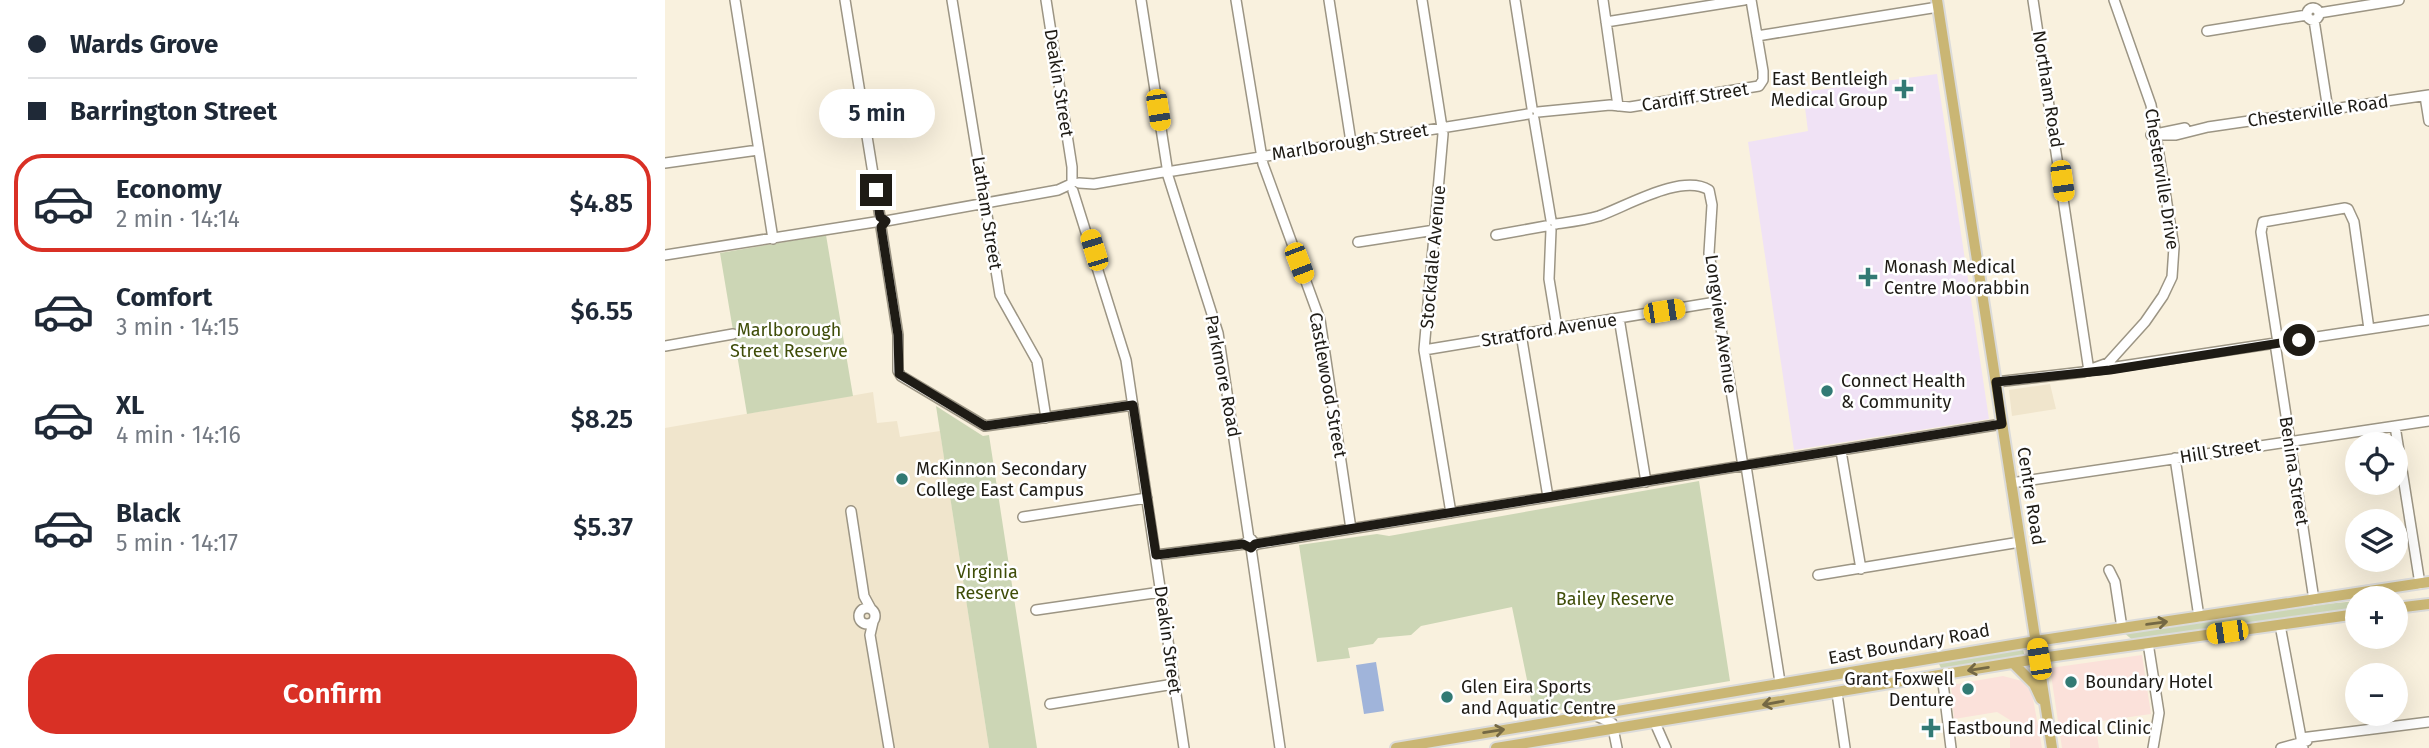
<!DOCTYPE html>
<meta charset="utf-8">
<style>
:root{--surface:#fff;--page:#f6f6f7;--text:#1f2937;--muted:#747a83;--line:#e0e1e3;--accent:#d93025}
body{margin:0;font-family:"Fira Sans",sans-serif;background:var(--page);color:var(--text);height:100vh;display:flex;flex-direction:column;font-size:26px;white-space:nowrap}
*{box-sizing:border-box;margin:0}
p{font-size:23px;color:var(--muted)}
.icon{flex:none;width:38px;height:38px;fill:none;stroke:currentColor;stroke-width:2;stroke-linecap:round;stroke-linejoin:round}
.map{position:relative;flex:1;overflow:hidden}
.drawer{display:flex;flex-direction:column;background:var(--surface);width:665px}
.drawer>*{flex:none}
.banner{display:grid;align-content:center;height:154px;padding:0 28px;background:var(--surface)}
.fabs{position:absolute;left:1680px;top:432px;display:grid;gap:14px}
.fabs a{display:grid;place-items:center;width:63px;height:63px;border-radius:50%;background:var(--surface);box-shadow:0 7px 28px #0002;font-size:35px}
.end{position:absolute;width:32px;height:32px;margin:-16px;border:9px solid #1e1b15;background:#fff;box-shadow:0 0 0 4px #fff}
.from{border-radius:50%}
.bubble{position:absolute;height:49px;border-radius:24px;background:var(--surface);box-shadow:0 7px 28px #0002;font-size:23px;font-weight:600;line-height:49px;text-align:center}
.car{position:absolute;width:21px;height:42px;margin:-21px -10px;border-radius:9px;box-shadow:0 0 5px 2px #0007;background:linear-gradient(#f5c518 24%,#345 0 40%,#f5c518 0 76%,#345 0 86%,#f5c518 0)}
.banner b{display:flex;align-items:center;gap:24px;height:66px;font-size:26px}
.banner b+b{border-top:2px solid var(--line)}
.banner i{width:18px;height:18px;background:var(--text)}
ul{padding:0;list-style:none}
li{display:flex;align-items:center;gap:21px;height:98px;margin:0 14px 10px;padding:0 14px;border:4px solid transparent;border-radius:28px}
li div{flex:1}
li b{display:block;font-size:26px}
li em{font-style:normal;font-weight:600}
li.current{border-color:var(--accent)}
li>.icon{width:63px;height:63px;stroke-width:1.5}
.cta{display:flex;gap:14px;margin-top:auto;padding:14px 28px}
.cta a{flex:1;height:80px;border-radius:28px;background:var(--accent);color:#fff;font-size:28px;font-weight:600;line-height:80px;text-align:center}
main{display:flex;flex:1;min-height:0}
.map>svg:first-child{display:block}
.commercial{fill:#fbe1da}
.built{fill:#f0e5cc}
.medical{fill:#f0e2f5}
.green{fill:#ccd6b5}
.water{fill:#a0b4da}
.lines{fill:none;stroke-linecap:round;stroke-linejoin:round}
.minor-casing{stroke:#9c9584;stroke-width:12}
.major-casing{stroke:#dbdbda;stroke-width:14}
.minor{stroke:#fff;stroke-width:9}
.major{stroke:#cab674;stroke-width:10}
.oneway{stroke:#746844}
.route{stroke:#1e1b15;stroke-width:9}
.poi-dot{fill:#327a74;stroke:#fff;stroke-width:2.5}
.labels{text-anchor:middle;stroke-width:5;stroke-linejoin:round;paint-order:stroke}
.poi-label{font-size:18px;fill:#1e1b15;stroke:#fff;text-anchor:start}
.street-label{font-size:18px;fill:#1e1b15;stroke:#fff}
.park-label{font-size:18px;fill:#3f4d09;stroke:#fff}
</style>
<main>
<section class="drawer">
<div class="banner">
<b><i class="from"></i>Wards Grove</b>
<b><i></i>Barrington Street</b>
</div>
<ul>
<li class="current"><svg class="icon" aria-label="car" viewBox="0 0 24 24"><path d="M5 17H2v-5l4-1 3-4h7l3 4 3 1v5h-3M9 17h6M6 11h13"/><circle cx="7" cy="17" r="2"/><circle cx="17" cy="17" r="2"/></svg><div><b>Economy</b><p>2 min · 14:14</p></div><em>$4.85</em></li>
<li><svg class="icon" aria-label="car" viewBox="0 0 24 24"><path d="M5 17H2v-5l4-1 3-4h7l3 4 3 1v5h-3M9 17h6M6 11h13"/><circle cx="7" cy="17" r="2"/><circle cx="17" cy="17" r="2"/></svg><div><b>Comfort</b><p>3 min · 14:15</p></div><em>$6.55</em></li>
<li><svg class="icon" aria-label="car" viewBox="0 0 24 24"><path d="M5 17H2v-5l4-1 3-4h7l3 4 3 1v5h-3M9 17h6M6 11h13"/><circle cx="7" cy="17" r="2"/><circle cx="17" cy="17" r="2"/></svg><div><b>XL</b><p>4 min · 14:16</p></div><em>$8.25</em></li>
<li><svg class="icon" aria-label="car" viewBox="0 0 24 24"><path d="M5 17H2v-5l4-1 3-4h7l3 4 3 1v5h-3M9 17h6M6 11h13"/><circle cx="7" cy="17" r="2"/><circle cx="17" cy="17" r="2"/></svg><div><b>Black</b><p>5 min · 14:17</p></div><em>$5.37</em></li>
</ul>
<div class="cta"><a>Confirm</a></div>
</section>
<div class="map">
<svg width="1764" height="748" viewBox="0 0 1764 748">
<rect width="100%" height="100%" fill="#f9f1de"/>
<path class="commercial" d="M1477,655L1486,714L1430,722L1434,748H1397L1385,668Z
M1338,676L1357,681L1367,693L1377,748H1345V720L1332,712L1289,719L1286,685Z"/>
<path class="built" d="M1385,384L1391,409L1347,416L1344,390Z
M208,392L212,423L232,421L235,437L275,431L324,748H0V428Z"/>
<path class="medical" d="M1272,74L1324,419L1129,450L1083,142L1143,131L1138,92Z"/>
<path class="green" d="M161,235L188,396L82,414L55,253Z
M271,406L318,436L324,435L372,748H324Z
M1034,481L1065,681L869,714L847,607L756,626L746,635L713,638L708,644L683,648L685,658L652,662L634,545L712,534L724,536Z
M1692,601V609L1470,642L1458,632L1608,609Z
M1358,649L1360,658L1277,670L1273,662Z"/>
<path class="water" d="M711,662L719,711L699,714L691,665Z"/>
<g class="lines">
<defs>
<path id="minor" d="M70,0L108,239
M180,0L215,217
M287,0L335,295L372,361L381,418
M381,0L407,167V183
M476,0L502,167
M571,0L598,164L655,320L686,529
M664,0L686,142
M757,0L778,134L759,350L786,513
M850,0L867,108
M938,0L953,106
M1368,0L1424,371
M1642 14a6 6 0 1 1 12 0a6 6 0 1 1-12 0Z
M1654,13L1734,0
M1649,20L1663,110
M941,22L1079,0
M1542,31L1642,15
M1092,36L1273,7
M1760,96L1764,121
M873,112L945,105L965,107L1094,86L1098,80V71L1086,0
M869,119L886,220
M1486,135H1511L1543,127L1764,95
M1486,135L1520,128
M0,163L93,150
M508,171L863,114
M503,176L553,333L584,539
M414,183L429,184L498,172
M408,191L461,360L519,748
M221,221L393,190L406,184
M891,224C905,222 921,220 934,216C962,206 1017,173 1044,190L1047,205L1044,253L1078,466
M216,227L233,335V371L236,376L320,426L468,405
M886,230L884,279L892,328
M831,235L881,226
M693,242L770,230
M0,255L210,222
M954,318L981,482
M856,334L883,497
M1610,343L1649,600
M1613,343L1596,232L1598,222L1680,208L1683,209L1689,222L1704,329
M0,346L68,334
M759,350L1051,302
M1431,370L1764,320
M1331,382L1418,372L1443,363L1480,322L1498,296L1507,277L1509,247L1486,105L1449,0
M1730,426L1755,584
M1176,451L1196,569
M1510,458L1534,617
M1081,466L1115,682
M1346,483L1764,421
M186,511L199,596L206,609
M358,517L482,498
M590,544L586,539L580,543L586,548L592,544L1337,424
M586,548L615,748
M491,555L580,544
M1444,570L1450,582L1457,628
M1153,575L1355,542
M194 616a8 8 0 1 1 16 0a8 8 0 1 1-16 0Z
M371,610L496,592
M208,622L205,635L224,748
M1615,625L1638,748
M1483,643L1494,713L1488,748
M1277,675L1286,748
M1172,693L1180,748
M385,704L509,684
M929,715L947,723L952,748
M990,723L1001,748
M1636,738L1764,722
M1616,748L1642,741"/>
<path id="major" d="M1272,0L1387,748
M1731,608L1764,604
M1348,663L1369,684L1376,699
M731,748L1371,641L1764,582
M831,748L1383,657L1692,614"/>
</defs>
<use href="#minor" class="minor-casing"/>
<use href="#major" class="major-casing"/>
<use href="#minor" class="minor"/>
<use href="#major" class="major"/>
</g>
<defs><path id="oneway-shaft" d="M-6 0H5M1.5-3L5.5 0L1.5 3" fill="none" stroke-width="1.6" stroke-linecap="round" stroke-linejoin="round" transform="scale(1.75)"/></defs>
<g class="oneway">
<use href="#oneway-shaft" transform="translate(1492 623) rotate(-8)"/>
<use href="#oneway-shaft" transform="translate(1313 669) rotate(171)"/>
<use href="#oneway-shaft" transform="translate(1108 703) rotate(170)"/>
<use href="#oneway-shaft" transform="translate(829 731) rotate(-9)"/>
</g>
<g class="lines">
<path class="route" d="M211,190L215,217L221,221L216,227L233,335L234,374L320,426L468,405L491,555L578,544L586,548L590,544L1337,424L1331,382L1445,370L1634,340"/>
</g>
<g class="poi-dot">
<path d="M1235.5 78.5h7v7h7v7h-7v7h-7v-7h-7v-7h7z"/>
<path d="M1199.5 266.5h7v7h7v7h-7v7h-7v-7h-7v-7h7z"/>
<circle cx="1162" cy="391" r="7"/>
<circle cx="237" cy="479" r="7"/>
<circle cx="1406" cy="682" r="7"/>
<circle cx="1303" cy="689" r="7"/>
<circle cx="782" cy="697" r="7"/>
<path d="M1262.5 717.5h7v7h7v7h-7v7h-7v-7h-7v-7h7z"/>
</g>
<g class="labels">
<g class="poi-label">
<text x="1223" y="85" text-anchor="end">East Bentleigh<tspan x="1223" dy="21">Medical Group</tspan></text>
<text x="1219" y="273">Monash Medical<tspan x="1219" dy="21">Centre Moorabbin</tspan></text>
<text x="1176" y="387">Connect Health<tspan x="1176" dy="21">&amp; Community</tspan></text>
<text x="251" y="475">McKinnon Secondary<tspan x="251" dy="21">College East Campus</tspan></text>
<text x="1289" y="685" text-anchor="end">Grant Foxwell<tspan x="1289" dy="21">Denture</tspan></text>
<text x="1420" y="688">Boundary Hotel</text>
<text x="796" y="693">Glen Eira Sports<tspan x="796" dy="21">and Aquatic Centre</tspan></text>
<text x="1282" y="734">Eastbound Medical Clinic</text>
</g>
<g class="street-label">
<text transform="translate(394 83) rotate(81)" y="6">Deakin Street</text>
<text transform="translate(1383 89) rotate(81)" y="6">Northam Road</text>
<text transform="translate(1030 97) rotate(-9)" y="6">Cardiff Street</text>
<text transform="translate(1653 111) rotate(-8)" y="6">Chesterville Road</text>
<text transform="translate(685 142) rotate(-9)" y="6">Marlborough Street</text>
<text transform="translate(1497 179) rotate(81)" y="6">Chesterville Drive</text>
<text transform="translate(322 213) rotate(81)" y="6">Latham Street</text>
<text transform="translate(768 257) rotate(-85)" y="6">Stockdale Avenue</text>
<text transform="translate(1056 324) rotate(82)" y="6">Longview Avenue</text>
<text transform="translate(884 330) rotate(-9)" y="6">Stratford Avenue</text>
<text transform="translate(558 376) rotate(79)" y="6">Parkmore Road</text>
<text transform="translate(663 385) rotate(80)" y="6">Castlewood Street</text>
<text transform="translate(1555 451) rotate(-9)" y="6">Hill Street</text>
<text transform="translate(1629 471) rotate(81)" y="6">Benina Street</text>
<text transform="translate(1366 496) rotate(81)" y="6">Centre Road</text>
<text transform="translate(503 640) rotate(82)" y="6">Deakin Street</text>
<text transform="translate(1244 644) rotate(-10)" y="6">East Boundary Road</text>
</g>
<g class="park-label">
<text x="124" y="336">Marlborough<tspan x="124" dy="21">Street Reserve</tspan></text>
<text x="322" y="578">Virginia<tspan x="322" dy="21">Reserve</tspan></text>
<text x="950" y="605">Bailey Reserve</text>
</g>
</g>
</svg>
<div class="fabs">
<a><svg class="icon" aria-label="locate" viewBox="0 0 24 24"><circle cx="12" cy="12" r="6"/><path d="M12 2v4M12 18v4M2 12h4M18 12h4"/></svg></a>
<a><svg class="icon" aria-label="layers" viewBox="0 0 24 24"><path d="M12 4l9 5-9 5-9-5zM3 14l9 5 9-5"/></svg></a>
<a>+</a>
<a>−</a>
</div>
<i class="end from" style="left:1634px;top:340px"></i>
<i class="end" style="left:211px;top:190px"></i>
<div class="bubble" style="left:154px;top:89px;width:116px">5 min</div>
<i class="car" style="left:493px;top:110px;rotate:171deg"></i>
<i class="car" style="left:1397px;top:181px;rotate:172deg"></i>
<i class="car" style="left:429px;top:250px;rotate:343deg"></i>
<i class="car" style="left:634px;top:263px;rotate:159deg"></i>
<i class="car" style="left:999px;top:311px;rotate:81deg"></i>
<i class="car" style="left:1562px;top:632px;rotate:262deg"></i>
<i class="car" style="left:1374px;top:659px;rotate:351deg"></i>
</div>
</main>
